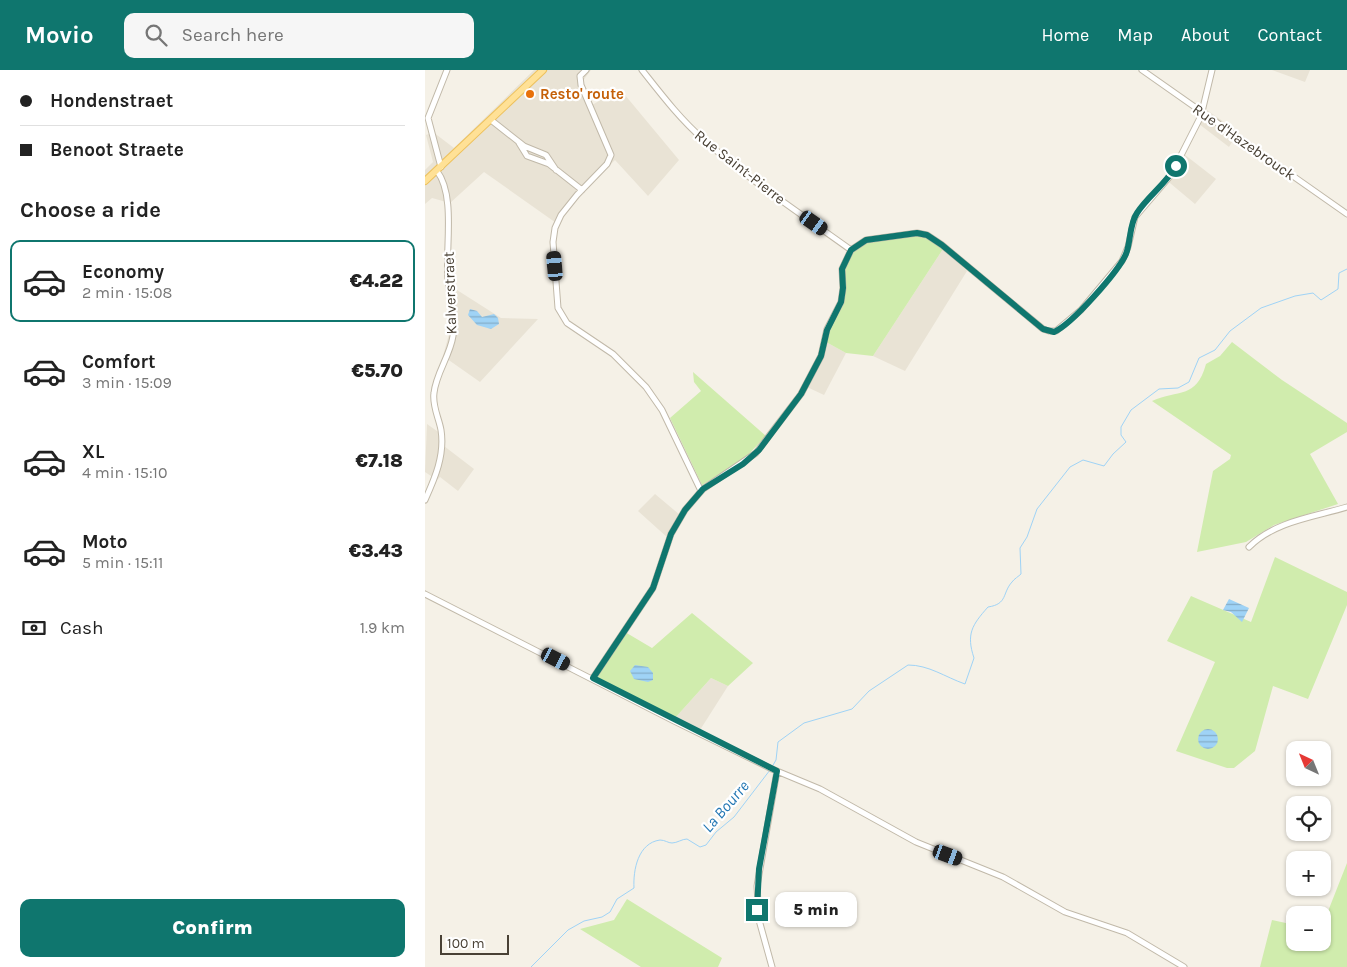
<!DOCTYPE html>
<meta charset="utf-8">
<style>
:root{--surface:#fff;--page:#f6f6f6;--text:#222;--muted:#767676;--line:#e0e0e0;--accent:#0f766e}
body{margin:0;font-family:Karla,sans-serif;background:var(--page);color:var(--text);height:100vh;display:flex;flex-direction:column;font-size:19px;white-space:nowrap}
*{box-sizing:border-box;margin:0}
p{font-size:16px;color:var(--muted)}
.icon{flex:none;width:28px;height:28px;fill:none;stroke:currentColor;stroke-width:2;stroke-linecap:round;stroke-linejoin:round}
.map{position:relative;flex:1;overflow:hidden}
.details{display:flex;flex-direction:column;background:var(--surface);width:425px}
.details>*{flex:none}
.banner{display:grid;align-content:center;height:110px;padding:0 20px;background:var(--surface)}
.needle{width:32px;rotate:317deg}
.tools{position:absolute;left:861px;top:671px;display:grid;gap:10px}
.tools a{display:grid;place-items:center;width:45px;height:45px;border-radius:10px;background:var(--surface);box-shadow:0 1px 4px #0004;font-size:25px}
.scale{position:absolute;left:15px;bottom:12px;width:69px;box-sizing:border-box;padding-left:5px;border:2px solid #494135;border-top:0;font-size:14px;line-height:18px;white-space:nowrap;color:#494135;-webkit-text-stroke:4px #fff;paint-order:stroke}
.end{position:absolute;width:22px;height:22px;margin:-11px;border:6px solid #0f766e;background:#fff;box-shadow:0 0 0 2px #fff}
.from{border-radius:50%}
.bubble{position:absolute;height:35px;border-radius:10px;background:var(--surface);box-shadow:0 1px 4px #0004;font-size:16px;font-weight:800;line-height:35px;text-align:center}
.car{position:absolute;width:15px;height:30px;margin:-15px -8px;border-radius:6px;box-shadow:0 0 4px 1px #0007;background:linear-gradient(#222 24%,#8ab4d8 0 40%,#222 0 76%,#8ab4d8 0 86%,#222 0)}
.banner b{display:flex;align-items:center;gap:18px;height:48px;font-size:19px}
.banner b+b{border-top:1px solid var(--line)}
.banner i{width:12px;height:12px;background:var(--text)}
ul{padding:0;list-style:none}
li{display:flex;align-items:center;gap:15px;height:82px;margin:0 10px 8px;padding:0 10px;border:2px solid transparent;border-radius:10px}
li div{flex:1}
li b{display:block;font-size:19px}
li em{font-style:normal;font-weight:800}
li.selected{border-color:var(--accent)}
li>.icon{width:45px;height:45px;stroke-width:1.5}
h2{padding:0 20px;font-size:22px;line-height:60px}
.pay{display:flex;align-items:center;gap:12px;height:55px;padding:0 20px;font-size:19px}
.pay p{margin-inline-start:auto}
.button{display:flex;gap:10px;margin-top:auto;padding:10px 20px}
.button a{flex:1;height:58px;border-radius:10px;background:var(--accent);color:#fff;font-size:20px;font-weight:800;line-height:58px;text-align:center}
header{display:flex;align-items:center;gap:30px;box-sizing:border-box;height:70px;padding:0 25px;background:var(--accent);color:#fff}
header strong{font-size:24px}
nav{display:flex;gap:28px;margin-inline-start:auto;font-size:18px}
.search{width:350px;height:45px;background:var(--page);display:flex;align-items:center;gap:12px;box-sizing:border-box;padding:0 18px;border-radius:10px;color:var(--muted);font-size:19px}
main{display:flex;flex:1;min-height:0}
.map>svg:first-child{display:block}
.residential{fill:#e9e3d5}
.green{fill:#d0ecad}
.water{fill:url(#water-rules)}
.lines{fill:none;stroke-linecap:round;stroke-linejoin:round}
.stream{stroke:#9fd3f6;stroke-width:1}
.minor-casing{stroke:#c1b9a9;stroke-width:7}
.major-casing{stroke:#edc15d;stroke-width:8}
.minor{stroke:#fff;stroke-width:5}
.major{stroke:#ffe196;stroke-width:6}
.route{stroke:#0f766e;stroke-width:6}
.food-dot{fill:#e8710a;stroke:#fff;stroke-width:2}
.labels{text-anchor:middle;stroke-width:4.5;stroke-linejoin:round;paint-order:stroke}
.food-label{font-size:15px;font-weight:bold;fill:#c56008;stroke:#fff;text-anchor:start}
.street-label{font-size:15px;fill:#494135;stroke:#fff}
.water-label{font-size:16px;font-style:italic;fill:#2578b4;stroke:#fff}
</style>
<header>
<strong>Movio</strong>
<div class="search"><svg class="icon" aria-label="search" viewBox="0 0 24 24"><circle cx="10" cy="10" r="6"/><path d="M15 15l6 6"/></svg>Search here</div>
<nav><a>Home</a><a>Map</a><a>About</a><a>Contact</a></nav>
</header>
<main>
<section class="details">
<div class="banner">
<b><i class="from"></i>Hondenstraet</b>
<b><i></i>Benoot Straete</b>
</div>
<h2>Choose a ride</h2>
<ul>
<li class="selected"><svg class="icon" aria-label="car" viewBox="0 0 24 24"><path d="M5 17H2v-5l4-1 3-4h7l3 4 3 1v5h-3M9 17h6M6 11h13"/><circle cx="7" cy="17" r="2"/><circle cx="17" cy="17" r="2"/></svg><div><b>Economy</b><p>2 min · 15:08</p></div><em>€4.22</em></li>
<li><svg class="icon" aria-label="car" viewBox="0 0 24 24"><path d="M5 17H2v-5l4-1 3-4h7l3 4 3 1v5h-3M9 17h6M6 11h13"/><circle cx="7" cy="17" r="2"/><circle cx="17" cy="17" r="2"/></svg><div><b>Comfort</b><p>3 min · 15:09</p></div><em>€5.70</em></li>
<li><svg class="icon" aria-label="car" viewBox="0 0 24 24"><path d="M5 17H2v-5l4-1 3-4h7l3 4 3 1v5h-3M9 17h6M6 11h13"/><circle cx="7" cy="17" r="2"/><circle cx="17" cy="17" r="2"/></svg><div><b>XL</b><p>4 min · 15:10</p></div><em>€7.18</em></li>
<li><svg class="icon" aria-label="car" viewBox="0 0 24 24"><path d="M5 17H2v-5l4-1 3-4h7l3 4 3 1v5h-3M9 17h6M6 11h13"/><circle cx="7" cy="17" r="2"/><circle cx="17" cy="17" r="2"/></svg><div><b>Moto</b><p>5 min · 15:11</p></div><em>€3.43</em></li>
</ul>
<div class="pay"><svg class="icon" aria-label="cash" viewBox="0 0 24 24"><path d="M3 7h18v10H3z"/><circle cx="12" cy="12" r="2"/></svg>Cash<p>1.9 km</p></div>
<div class="button"><a>Confirm</a></div>
</section>
<div class="map">
<svg width="922" height="897" viewBox="0 0 922 897">
<defs>
<pattern id="water-rules" width="6" height="5" patternUnits="userSpaceOnUse" patternTransform="scale(1.25)"><rect width="6" height="5" fill="#9fd3f6"/><path d="M0 2.5h6" fill="none" stroke="#84adc8"/></pattern>
</defs>
<rect width="100%" height="100%" fill="#f5f1e7"/>
<path class="residential" d="M109,0H166L157,12L167,35L195,19L254,90L223,126L190,90L157,123L141,143L134,155L59,102L25,133L7,128L0,134V100L8,92L1,65L8,62L29,78Z
M847,0H885L880,12Z
M782,40L813,62L804,77L774,54Z
M755,81L791,109L770,134L739,108Z
M518,179L542,201L480,301L448,286Z
M21,213L76,248L113,249L55,312L18,286L26,257Z
M401,272L421,283L399,325L382,317Z
M2,354L19,366V376L49,399L33,421L15,407L12,410L0,402Z
M230,424L255,445L243,468L213,441Z
M286,608L303,616L275,660L250,648Z"/>
<path class="green" d="M495,165L500,166L518,179L448,286L421,283L401,272L409,250L420,229V197L426,182L433,176L443,172Z
M807,272L857,310L922,353V362L885,384L913,434L849,455L821,472L772,482L788,401L805,389L806,385L727,331C753,319 771,330 781,294L795,286Z
M268,302L341,366L319,389L277,415L245,348L276,321L269,312Z
M850,487L922,522V535L883,629L848,616L830,681L809,698H802L751,681L790,592L742,571L766,526L826,552Z
M267,543L328,593L303,616L286,608L250,648L172,608L200,562L227,578Z
M922,793V897H835L847,850L870,855V872H898V854Z
M202,829L297,888L293,897H216L155,859L189,850Z"/>
<path class="water" d="M45,239L52,241L57,247L69,244L73,248L74,254L66,259L52,255L43,245Z
M804,529L824,538L817,552L806,542L798,540Z
M210,595L223,597L228,603V610L223,612L209,609L205,601Z
M773 669a10 10 0 1 1 20 0a10 10 0 1 1-20 0Z"/>
<g class="lines">
<path class="stream" d="M347,697L351,690L353,672L379,653L427,639L444,621L483,595C504,595 520,607 540,614L549,588C541,564 547,555 563,537C583,534 577,523 587,512C589,509 594,506 596,504L595,478L602,467L612,439L645,397L658,390L679,396L688,384L701,372L696,365V357L706,340L734,319L753,318L764,312L774,288L790,280L805,261L836,238L870,226L888,223L896,230L913,219L914,203L922,199
M106,897L143,860L159,851L177,847L185,842L192,829L209,818C208,800 213,773 235,770C240,770 243,773 247,773C252,773 257,769 262,769L275,777L281,775L291,762L309,747L345,700"/>
<defs>
<path id="minor" d="M161,0L155,6L156,15L186,85L182,94L152,125L136,145L130,158L128,172L133,238L142,253L188,284L221,317L237,340L276,421
M217,0C236,24 255,49 278,69C324,110 376,144 426,180
M717,0L922,144
M66,50L99,76L121,85L131,100
M94,73L102,86L124,94L157,120
M16,97L3,48L22,0
M0,430C10,408 20,385 16,360C14,348 7,336 9,323C11,303 25,286 28,266C32,247 24,228 23,209C20,179 31,126 12,101
M824,477C850,451 889,447 922,437
M0,524L249,651L347,699L395,719L491,772L578,807L640,842L702,863L759,897
M168,608L228,518L246,464L260,440L278,419L331,383L376,324L396,286L402,259L416,232L418,218L417,199L426,180L441,170L492,163L502,165L517,175L618,259L624,261H631L656,240L697,191L703,177L710,147L746,105L776,46L787,0
M347,897L334,850L332,816L352,701"/>
<path id="major" d="M0,111L118,0"/>
</defs>
<use href="#minor" class="minor-casing"/>
<use href="#major" class="major-casing"/>
<use href="#minor" class="minor"/>
<use href="#major" class="major"/>
</g>
<g class="lines">
<path class="route" d="M332,840L334,799L352,701L168,608L228,518L246,464L260,440L278,419L318,394L334,380L376,324L396,286L402,260L416,232L418,218L417,199L426,180L441,170L492,163L502,165L517,175L618,259L629,262C647,254 693,202 701,184C706,171 704,155 712,143C723,126 740,115 751,96"/>
</g>
<circle class="food-dot" cx="105" cy="24" r="5"/>
<g class="labels">
<g class="food-label">
<text x="115" y="29">Resto' route</text>
</g>
<g class="street-label">
<text transform="translate(819 72) rotate(35)" y="5">Rue d'Hazebrouck</text>
<text transform="translate(315 97) rotate(38)" y="5">Rue Saint-Pierre</text>
<text transform="translate(25 223) rotate(-92)" y="5">Kalverstraet</text>
</g>
<g class="water-label">
<text transform="translate(300 736) rotate(-49)" y="6">La Bourre</text>
</g>
</g>
</svg>
<div class="tools">
<a><svg class="needle" viewBox="-14 -14 28 28"><path d="M0-13l5 13h-10z" fill="#e53935"/><path d="M0 13l5-13h-10z" fill="#767676"/></svg></a>
<a><svg class="icon" aria-label="locate" viewBox="0 0 24 24"><circle cx="12" cy="12" r="6"/><path d="M12 2v4M12 18v4M2 12h4M18 12h4"/></svg></a>
<a>+</a>
<a>−</a>
</div>
<div class="scale">100 m</div>
<i class="end from" style="left:751px;top:96px"></i>
<i class="end" style="left:332px;top:840px"></i>
<div class="bubble" style="left:350px;top:822px;width:82px">5 min</div>
<i class="car" style="left:389px;top:153px;rotate:125deg"></i>
<i class="car" style="left:130px;top:196px;rotate:355deg"></i>
<i class="car" style="left:131px;top:589px;rotate:117deg"></i>
<i class="car" style="left:523px;top:785px;rotate:110deg"></i>
</div>
</main>
